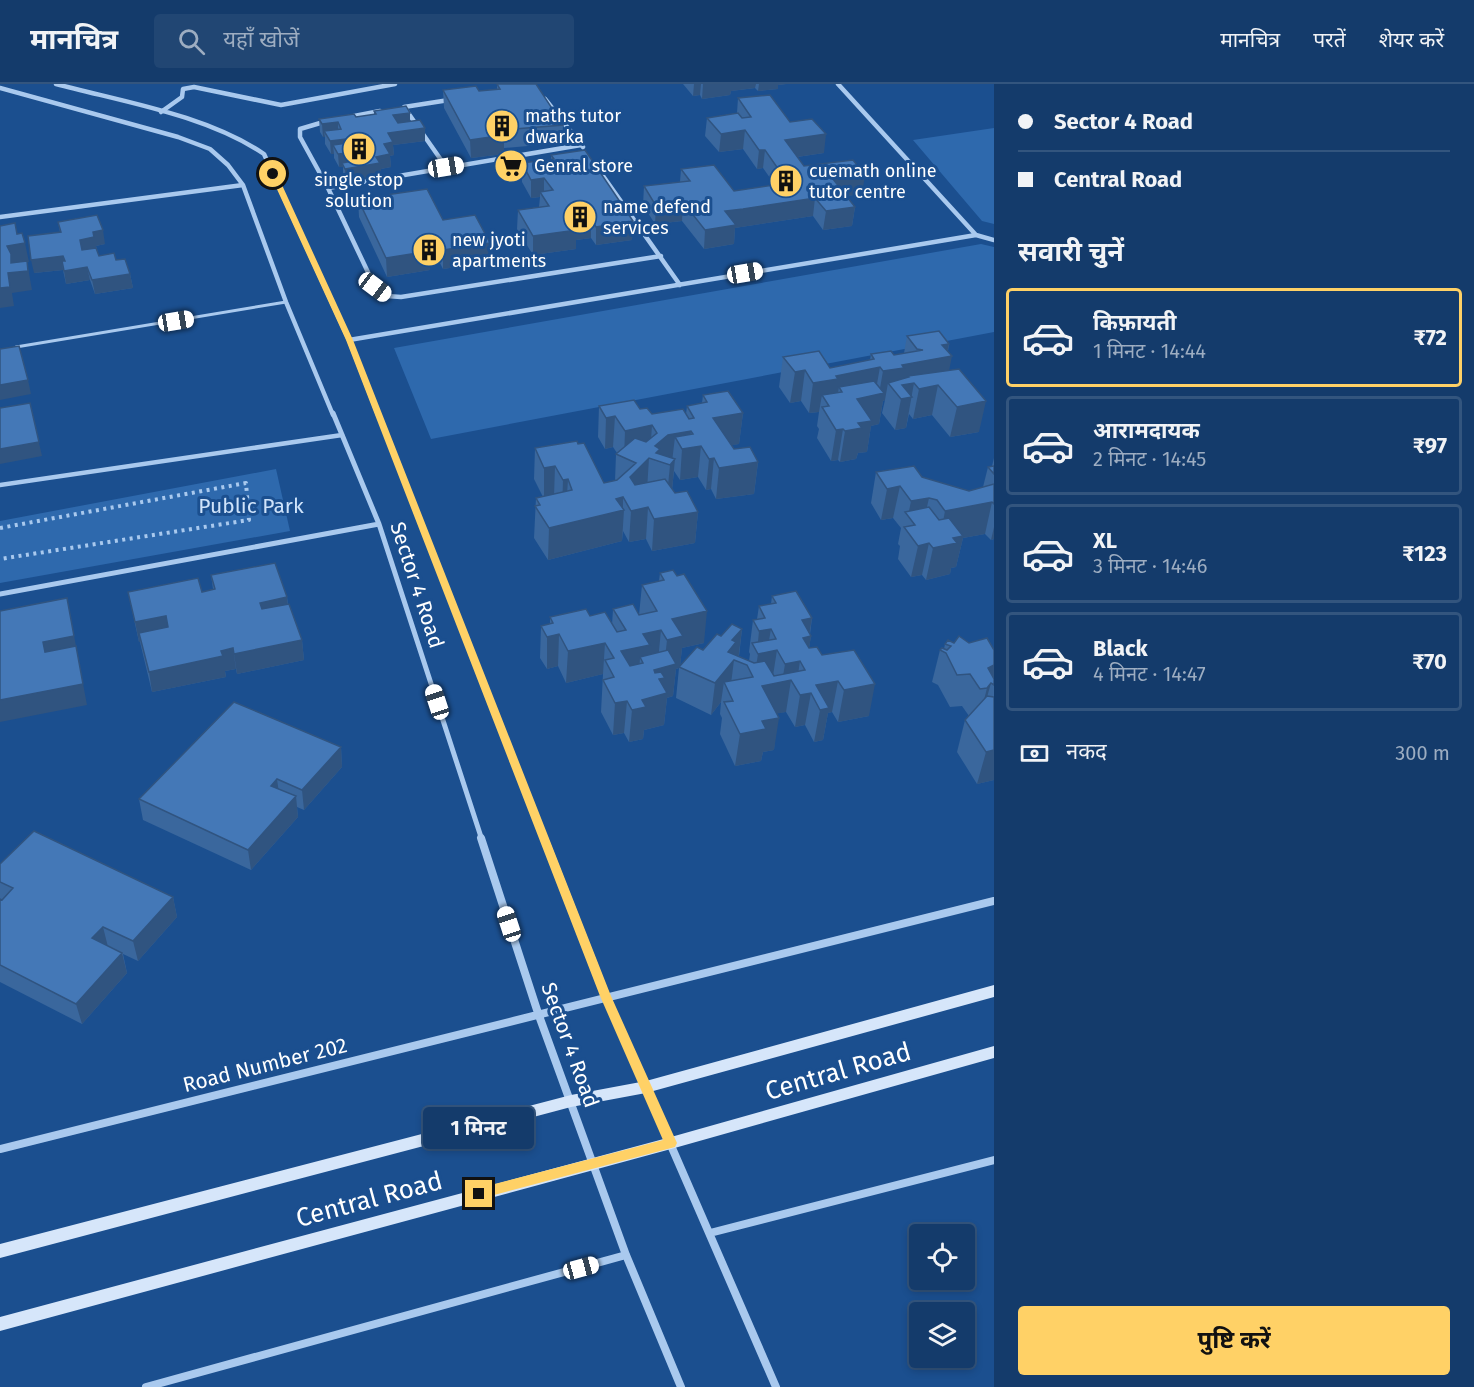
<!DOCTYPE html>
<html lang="hi">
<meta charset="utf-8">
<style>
:root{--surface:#143b6b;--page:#214673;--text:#f1f3f6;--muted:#9dadc1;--line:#33557e;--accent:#ffd166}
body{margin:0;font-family:"Fira Sans","Noto Sans Devanagari",sans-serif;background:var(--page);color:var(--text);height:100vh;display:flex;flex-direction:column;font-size:22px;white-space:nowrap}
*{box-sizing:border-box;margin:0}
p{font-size:20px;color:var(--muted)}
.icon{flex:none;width:33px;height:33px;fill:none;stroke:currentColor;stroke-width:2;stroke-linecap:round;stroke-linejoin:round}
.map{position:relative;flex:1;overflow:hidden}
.drawer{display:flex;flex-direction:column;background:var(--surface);width:480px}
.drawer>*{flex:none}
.guide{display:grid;align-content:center;height:132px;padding:0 24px;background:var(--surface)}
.buttons{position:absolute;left:909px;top:1140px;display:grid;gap:12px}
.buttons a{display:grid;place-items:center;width:66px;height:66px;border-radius:6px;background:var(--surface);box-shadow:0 3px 9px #0003,0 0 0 2px var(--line);font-size:30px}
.end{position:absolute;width:27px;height:27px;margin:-14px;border:8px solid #ffd166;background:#111;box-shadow:0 0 0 3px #111}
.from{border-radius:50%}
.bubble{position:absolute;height:42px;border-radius:6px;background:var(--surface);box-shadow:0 3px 9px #0003,0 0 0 2px var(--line);font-size:20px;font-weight:700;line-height:42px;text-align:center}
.car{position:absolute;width:18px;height:36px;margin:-18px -9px;border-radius:8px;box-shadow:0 0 4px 2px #0007;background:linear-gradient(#fff 24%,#345 0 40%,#fff 0 76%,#345 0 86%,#fff 0)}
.guide b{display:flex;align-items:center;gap:21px;height:57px;font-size:22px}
.guide b+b{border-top:2px solid var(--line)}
.guide i{width:15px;height:15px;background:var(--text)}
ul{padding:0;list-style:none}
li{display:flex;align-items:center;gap:18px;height:99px;margin:0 12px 9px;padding:0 12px;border:3px solid var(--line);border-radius:6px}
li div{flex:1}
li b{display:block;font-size:22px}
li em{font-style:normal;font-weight:700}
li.active{border-color:var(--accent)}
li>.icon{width:54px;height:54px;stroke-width:1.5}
h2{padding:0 24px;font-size:27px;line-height:72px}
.pay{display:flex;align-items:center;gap:15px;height:66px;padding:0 24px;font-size:22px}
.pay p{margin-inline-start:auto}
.button{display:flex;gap:12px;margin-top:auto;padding:12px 24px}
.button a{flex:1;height:69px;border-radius:6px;background:var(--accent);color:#111;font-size:24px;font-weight:700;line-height:69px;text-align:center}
header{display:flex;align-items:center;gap:36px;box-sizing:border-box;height:84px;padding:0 30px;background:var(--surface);border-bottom:2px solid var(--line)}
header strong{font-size:28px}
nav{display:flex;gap:33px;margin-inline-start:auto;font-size:21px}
.search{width:420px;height:54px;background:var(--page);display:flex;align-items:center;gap:15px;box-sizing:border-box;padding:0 21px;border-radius:6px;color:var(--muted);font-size:22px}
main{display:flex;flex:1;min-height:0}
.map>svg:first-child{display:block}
.green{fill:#2e69ad}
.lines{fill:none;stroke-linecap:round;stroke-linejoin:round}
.path{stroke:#a9c9ee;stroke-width:4;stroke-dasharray:3 4.5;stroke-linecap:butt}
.service-far1{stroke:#a9c9ee;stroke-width:3}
.service{stroke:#a9c9ee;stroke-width:4.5}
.minor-far2{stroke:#a9c9ee;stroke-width:4.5}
.minor-far1{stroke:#a9c9ee;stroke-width:5}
.minor{stroke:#a9c9ee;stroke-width:8}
.secondary{fill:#d6e6fa;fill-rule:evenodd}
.wall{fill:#3a679d}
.shaded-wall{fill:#305480}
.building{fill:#4478b7;stroke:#305480;stroke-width:1.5}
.route{fill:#ffd166}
.labels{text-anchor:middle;stroke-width:6;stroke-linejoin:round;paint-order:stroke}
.far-poi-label{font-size:18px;fill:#fff;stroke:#1b4f8f;text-anchor:start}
.park-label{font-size:21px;fill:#cfe3fa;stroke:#1b4f8f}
.street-label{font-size:21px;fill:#fff;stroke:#1b4f8f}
.near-street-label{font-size:26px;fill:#fff;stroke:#1b4f8f}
</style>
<header>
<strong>मानचित्र</strong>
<div class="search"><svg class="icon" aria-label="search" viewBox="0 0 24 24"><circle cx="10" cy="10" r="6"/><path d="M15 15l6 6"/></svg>यहाँ खोजें</div>
<nav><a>मानचित्र</a><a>परतें</a><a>शेयर करें</a></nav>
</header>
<main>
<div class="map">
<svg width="994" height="1303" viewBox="0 0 994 1303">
<rect width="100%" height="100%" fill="#1b4f8f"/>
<path class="green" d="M994,44V140L982,137L913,56Z
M981,160L994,163V248L431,355L394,264Z
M276,385L290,447L0,499V437Z"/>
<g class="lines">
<path class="path" d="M0,444L246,399L249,436L0,475"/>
<path class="service-far1" d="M16,263L286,218"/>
<path class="service" d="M0,401L342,351"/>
<path class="minor-far2" d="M56,0C124,18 206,31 264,70L349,256L378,331
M838,0L976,151
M0,4L178,53L210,65L228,81L243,101L286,218L333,331
M545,15L583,63
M161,28L182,13L183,5L194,3L281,21L395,0
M349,33L380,27
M327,37L300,45V53L328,104
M581,61L328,104L375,203L387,212L401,213L661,172
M596,82L680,201
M446,83L404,23L449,16
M0,133L243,101
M349,256L976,151L994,156"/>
<path class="minor-far1" d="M333,329L379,440L482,756
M378,329L545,756
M0,510L379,440"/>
<path class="minor" d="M481,754L538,929L626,1171L681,1303
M544,754L606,912L776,1303
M0,1065L994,817
M710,1149L994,1076
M146,1303L626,1171"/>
<path class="secondary" d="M994,901V913L646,1009L571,1023L0,1174V1160L571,1011L646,997Z
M994,962V974L671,1065L0,1247V1233L671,1053Z"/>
</g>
<path class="wall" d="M497,0L563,41L562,59L504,64V70L471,74L444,24L443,6L479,7L497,5Z
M683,0H786L778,1V5L758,7L755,4L731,7L730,11L702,15L700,11L693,12Z
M738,14L790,38L824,69L797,73L804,82L862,110L846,112L855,123L852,142L823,146L813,132L741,143L735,144L734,160L704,165L682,137L655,140L643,121L644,102L680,98L681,85L734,107L775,101L763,84L757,85L743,65L719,68L705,52L707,34L737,29Z
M374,27L410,37L425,57L393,61L394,71L390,72L391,83L381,85V92L346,98L343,92V83H339L334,74V70H331L325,60V53H323L320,48L319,35L356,33L374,31Z
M551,71L633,137L632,156L596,161L591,154L576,156V165L533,171L517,145L518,126L539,123L540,113L531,114L522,98V79L551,75Z
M358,115L443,136L490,178L443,185L440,179L430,180V186L387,193L359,133Z
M58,138L105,160L96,162L99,172L116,176L130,190L133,204L95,210L90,196L66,200L63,186L34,189L60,148Z
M907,252L949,260L948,267L949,286L979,348L950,353L932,331L913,335L909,330L906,344L895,346L882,329L885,316L883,317L879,340L871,342L867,368L858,369L856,375L840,378L838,376L831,377L817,354L819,345L817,342L819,328L809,329L801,317L790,319L779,303L783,273L830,284L870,276L871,270L894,271L904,269Z
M703,311L743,329L739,360L731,361L734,365L758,378L754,410L716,415L711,405L706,406L698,393L680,396L674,387L672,406L675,409L698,428L695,459L652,467L646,455L629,458L623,447L622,457L548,476L534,454L536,414L543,413L534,395L535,364L604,399L615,397L616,370L617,369L613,363L605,365L598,353L599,322L640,325L652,330H686L687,322L702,319Z
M994,374V455L991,456L985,450L963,454L956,483L951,484L950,490L926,496L922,491L911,493L898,475L900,462L898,460L901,444L893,434L881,436L871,419L876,388L922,393L969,407L983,403L988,383L992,382Z
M660,489L704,559L682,564L680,582L721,552L742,545L739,572L749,577L750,570L749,568L753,536L757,535L759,522L771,520L772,512L812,534L810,550L811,552L809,564L822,571L869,632L838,638L832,628L828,629L823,656L814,658L805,641L795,643L786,628L777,629L774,666L763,668L761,677L735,682L720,650L722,634L720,630L721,618L711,631L676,614L679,584L676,585L673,612L667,614L664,641L644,646L643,655L629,658L624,649L613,651L601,628L603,590L566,599L558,582L547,585L540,574L541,542L550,540V533L590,532L612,541L613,525L639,531L642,501L659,497Z
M211,491L287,513L288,520L302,556L304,576L237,590L236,585L225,587L226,593L152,608L140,558H139L128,508H202L213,505Z
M954,559H969L994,566V696L977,700L957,668L965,636L969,632L962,622L950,623L938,601L932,598L940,566L944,565L945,560Z
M341,663L342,683L304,726L297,723L298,733L251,786L143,736L139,715Z
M0,780L173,813L177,833L138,877L123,870L127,889L82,940L0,898Z"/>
<path class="shaded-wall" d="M694,0H701L700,11L693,12Z
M703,0H756L755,4L731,7L730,11L702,15Z
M759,0H786L778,1V5L758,7Z
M410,29V42L394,44L393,31Z
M338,38V51L324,47L325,53H323L322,40Z
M425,44V57L393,61L394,71L390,72L391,83L381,85V92L346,98L345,85L376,73L384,60L388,49Z
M745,46L743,65L719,68L721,50Z
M826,50L824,69L783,75L785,56Z
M504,51V70L471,74L470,56Z
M346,55L347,68L333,61L334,70H331L330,57Z
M759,66H765L763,84L757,85Z
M349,69L350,82L342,79L343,83H339L338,70Z
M865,91L862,110L831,114L833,95Z
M544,94V112L540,108V113L531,114V96Z
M815,114L813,132L735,144L734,160L704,165L705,146L725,127Z
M683,118L682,137L655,140L656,122Z
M855,123L852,142L823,146L826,127Z
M591,135V154L576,156V165L533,171V152L572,138Z
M633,137L632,156L596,161V143Z
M103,146L105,160L96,162L97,167L83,169L80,156L93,148Z
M25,159L29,178H27L32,206L12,209L14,222L0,224V204L8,189L7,162Z
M490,159V178L443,185V166Z
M440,160V179L430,180V186L387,193L386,174L427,162Z
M63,172L66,185L62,177L63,186L34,189L31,176Z
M87,183L90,196L66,200L64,187Z
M130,190L133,204L95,210L92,196Z
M949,260L946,273L952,272L946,302L938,301L932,331L913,335L919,305L914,299L906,344L895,346L901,315L888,299L885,316L883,317L879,340L871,342L867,368L858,369L856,375L840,378L845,347L842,308L839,303L836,321L829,322L822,311L819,328L809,329L813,299L836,292L880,283L875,311L879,310L883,287L902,281L942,261Z
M805,286L801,317L790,319L795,288Z
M28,296L31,310L0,316V301Z
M986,317L979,348L950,353L957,323Z
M30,319L42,372L0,380V365Z
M743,329L739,360L710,365L713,334Z
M615,332L613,363L605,365L606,334Z
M652,341L650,372L624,374L625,347Z
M843,345L838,376L831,377L836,346Z
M691,347L689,364L701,362L698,393L680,396L682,365L675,353L672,378L675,375L672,406L667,412L670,381L654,376L655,362L668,351Z
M649,374L647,406L628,421L630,393Z
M714,374L711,405L706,406L709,375Z
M758,378L754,410L716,415L719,384Z
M555,382L554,413L544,415V384Z
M568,395L566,427L562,428L563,396Z
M900,402L893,434L881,436L887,405Z
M623,413V426H624L622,457L548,476L549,444L616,415Z
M929,414L922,445L915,441L908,432L911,417Z
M992,418L985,450L963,454L956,483L951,484L950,490L926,496L933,464L939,459L945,427Z
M648,423L646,455L629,458L631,427Z
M698,428L695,459L652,467L654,435Z
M994,443V455L991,456Z
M929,459L922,491L911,493L918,462Z
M287,513L289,534L262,539L260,519Z
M67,514L87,621L0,638V616L45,568L43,558Z
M707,527L704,559L682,564L680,583L679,584L676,585L673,612L667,614L664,641L644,646L643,655L629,658L632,626L642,616L654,586L664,583L667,556L672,535Z
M166,532L169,552L139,549L140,558H139L135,538Z
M812,534L809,552H811L806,584L800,577L796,604L791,596L786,628L757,633L762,602L782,598L785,580L802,536Z
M742,545L738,577L734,576L730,608L724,598L721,618L711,631L715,599L732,556Z
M771,545L767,568L777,566L772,598L753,602L758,570L757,568L759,547Z
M661,546L658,577L643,579L640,573L639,594L619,599L621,567L643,550Z
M559,550L558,582L547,585V553Z
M302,556L304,576L237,590L234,570Z
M605,559L603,590L566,599L568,567Z
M233,564L236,585L225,587L226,593L152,608L149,588Z
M994,581V601L991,599L982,631L979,636L987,604L988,584Z
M838,597L832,628L828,629L823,656L814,658L820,626L816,601Z
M875,600L869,632L838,638L844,606Z
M811,609L805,641L795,643L800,611Z
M627,617L624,649L613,651L615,619Z
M779,634L774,666L763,668L761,677L735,682L740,650L762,637Z
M341,663L342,683L304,726L302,706Z
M994,666V696L977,700L986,668Z
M277,695L280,716L271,702Z
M296,712L298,733L251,786L248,766Z
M173,813L177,833L138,877L133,857Z
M103,843L108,863L92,854Z
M122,869L127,889L82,940L76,920Z"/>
<path class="building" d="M497,0H536L563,41L501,46L504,51L470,56L443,6L476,2L479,7L500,5Z
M770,11L790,38L812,35L826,50L785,56L804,82L853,76L865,91L833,95L855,123L826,127L815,114L743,125L725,127L736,141L705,146L683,118L656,122L644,102L690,97L681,85L714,81L734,107L788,99L765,66H759L745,46L721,50L707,34L738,29L742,34L751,33L738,14Z
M406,22L410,29L393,31L398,39L420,36L425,44L388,49L393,58L384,60L390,70L376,73L380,79L345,85L342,79L353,77L349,69L338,70L333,61L348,59L346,55L330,57L324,47L341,45L338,38L322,40L319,35L354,30L356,33L376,30L374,27Z
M585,66L633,137L596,143L591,135L572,138L577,146L533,152L518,126L549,122L540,108L553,106L544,94L531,96L522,79L554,75L551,71Z
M427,105L443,136L475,131L490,159L443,166L440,160L427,162L430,167L386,174L358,115Z
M97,131L103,146L93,148L94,153L80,156L82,166L96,164L99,172L114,169L116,176L125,175L130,190L92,196L87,183L64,187L62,177H65L63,172L31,176L28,152L61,148L58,138Z
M15,139L17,150L22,149L25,159L7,162L11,170V179L27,177L28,187L8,189L10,203L0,204V142Z
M939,247L949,260L942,261L952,272L902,281L904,284L883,287L880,283L836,292L838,295L813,299L805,286L795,288L783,273L819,267L830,284L874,275L871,270L891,267L894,271L923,266L917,265L907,252Z
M19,262L28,296L0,301V265Z
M959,285L986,317L957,323L938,301L919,305L914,299L902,301L912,313L901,315L888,299L909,293L908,292Z
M874,297L884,309L857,315L872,337L858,339L862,344L845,347L843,345L836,346L822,323L829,322L822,311L842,308L839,303Z
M728,307L743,329L713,334L734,365L750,363L758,378L719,384L714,374L709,375L701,362L682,365L675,353L693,350L691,347L668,351L655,362L660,365L656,369L675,375L670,381L649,374L630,393L635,401L665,395L675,409L687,407L698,428L654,435L648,423L631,427L623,413L616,415L624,426L549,444L535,422L540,421L536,414L572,406L568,395L563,396L555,382L544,384L535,364L577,357L578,360L584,359L604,399L617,396L636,379L616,370L635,354L646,358L657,349L652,341L625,347L615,332L606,334L599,322L634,316L640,325L647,324L652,330L683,325L689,335L694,334L687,322L707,318L703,311Z
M30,319L39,358L0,365V324Z
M914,382L922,393L969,407L994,400V420L992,418L945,427L937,416L929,414L911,417L900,402L887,405L876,388Z
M994,382V390L988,383Z
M929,423L939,436L949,434L963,452L953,454L957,459L933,464L929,459L918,462L904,443L915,441L905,428Z
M275,479L287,513L260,519L262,525L289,520L302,556L234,570L233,564L221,567L223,572L149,588L139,549L168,543L166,532L135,538L128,508L198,494L202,508L215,505L211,491Z
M673,486L677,492L684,490L707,527L672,535L683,552L667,556L661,546L643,550L650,561L621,567L630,582L643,579L640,573L668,566L676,580L654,586L655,589L661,588L665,594L659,595L667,609L642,616L646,623L632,626L627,617L615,619L603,596L614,593L605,576L614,574L605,559L568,567L559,550L547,553L541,542L553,539L550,533L586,525L590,532L605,528L617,548L626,546L613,525L633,520L639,531L657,527L642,501L664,496L660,489Z
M796,507L812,534L802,536L811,552L803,554L809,564L817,563L822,571L854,566L875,600L844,606L838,597L816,601L829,624L820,626L811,609L800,611L791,596L762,602L779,634L762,637L766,645L740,650L724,618L733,617L724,598L753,593L747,581L734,576L715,599L679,583L697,563L703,566L717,550L721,552L732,540L742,545L732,556L736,558L728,568L754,579L765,577L774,592L805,586L800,577L785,580L777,566L758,570L752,559L776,555L771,545L759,547L753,536L765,534L759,522L776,519L772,512Z
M67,514L74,552L43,558L45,568L76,562L83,600L0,616V527Z
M959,552L969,559L987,554L994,566V581L988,584L994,595V601L991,599L987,604L980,605L970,590L957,591L946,569L940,566L942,564L947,566L951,562L945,560L948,556L954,559Z
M987,612L994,613V666L986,668L965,636Z
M234,618L341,663L302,706L277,695L271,702L296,712L248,766L139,715Z
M34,747L173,813L133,857L103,843L92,854L122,869L76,920L0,881V815L2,816L13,804L0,798V780Z"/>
<path class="route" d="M273,88L277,90L353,256L611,912L677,1059L675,1063L479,1115L473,1110L479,1104L663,1056L600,912L346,256L270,90Z"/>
<defs>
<symbol id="building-disc" viewBox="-11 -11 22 22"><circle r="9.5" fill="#ffd166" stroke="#1b4f8f"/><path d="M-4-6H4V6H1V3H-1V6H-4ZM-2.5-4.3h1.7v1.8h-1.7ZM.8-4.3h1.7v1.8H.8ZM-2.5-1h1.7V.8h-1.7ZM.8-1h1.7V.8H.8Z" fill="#111"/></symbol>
<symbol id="supermarket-disc" viewBox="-11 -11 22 22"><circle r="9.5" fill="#ffd166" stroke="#1b4f8f"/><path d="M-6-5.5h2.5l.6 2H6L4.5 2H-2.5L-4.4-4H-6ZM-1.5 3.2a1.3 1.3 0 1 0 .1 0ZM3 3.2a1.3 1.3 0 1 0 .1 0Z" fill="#111"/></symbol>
</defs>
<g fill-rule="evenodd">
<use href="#building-disc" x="483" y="23" width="38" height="38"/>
<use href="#building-disc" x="340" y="46" width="38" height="38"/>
<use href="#supermarket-disc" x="492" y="63" width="38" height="38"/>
<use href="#building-disc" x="767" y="78" width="38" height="38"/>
<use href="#building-disc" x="561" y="114" width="38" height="38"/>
<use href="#building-disc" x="410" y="147" width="38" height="38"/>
</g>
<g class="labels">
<g class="far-poi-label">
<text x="525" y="38">maths tutor<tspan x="525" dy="21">dwarka</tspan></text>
<text x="534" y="88">Genral store</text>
<text x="809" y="93">cuemath online<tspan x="809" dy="21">tutor centre</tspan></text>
<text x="359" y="102" text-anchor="middle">single stop<tspan x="359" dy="21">solution</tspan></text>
<text x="603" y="129">name defend<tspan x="603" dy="21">services</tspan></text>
<text x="452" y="162">new jyoti<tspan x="452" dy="21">apartments</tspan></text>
</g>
<g class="park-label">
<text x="251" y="429">Public Park</text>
</g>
<g class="street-label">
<text transform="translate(417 501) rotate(72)" y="7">Sector 4 Road</text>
<text transform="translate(570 961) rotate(70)" y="7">Sector 4 Road</text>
<text transform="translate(265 981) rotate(-14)" y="7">Road Number 202</text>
</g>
<g class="near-street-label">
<text transform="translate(838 987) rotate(-16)" y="9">Central Road</text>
<text transform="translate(369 1115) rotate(-15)" y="9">Central Road</text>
</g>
</g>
</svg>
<div class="buttons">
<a><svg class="icon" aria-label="locate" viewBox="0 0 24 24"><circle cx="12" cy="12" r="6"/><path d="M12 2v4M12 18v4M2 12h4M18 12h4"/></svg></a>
<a><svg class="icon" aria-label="layers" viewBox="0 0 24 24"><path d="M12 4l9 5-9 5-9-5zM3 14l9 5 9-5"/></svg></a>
</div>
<i class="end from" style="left:273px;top:90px"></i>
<i class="end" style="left:479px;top:1110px"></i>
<div class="bubble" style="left:423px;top:1023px;width:111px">1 मिनट</div>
<i class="car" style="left:446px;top:83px;rotate:81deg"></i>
<i class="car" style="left:745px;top:189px;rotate:80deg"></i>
<i class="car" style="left:375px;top:203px;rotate:127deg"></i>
<i class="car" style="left:176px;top:237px;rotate:81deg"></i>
<i class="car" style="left:437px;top:618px;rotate:342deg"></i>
<i class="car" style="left:509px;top:840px;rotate:342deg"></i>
<i class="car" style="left:581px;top:1184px;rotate:75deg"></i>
</div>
<section class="drawer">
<div class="guide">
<b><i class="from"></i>Sector 4 Road</b>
<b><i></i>Central Road</b>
</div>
<h2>सवारी चुनें</h2>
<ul>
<li class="active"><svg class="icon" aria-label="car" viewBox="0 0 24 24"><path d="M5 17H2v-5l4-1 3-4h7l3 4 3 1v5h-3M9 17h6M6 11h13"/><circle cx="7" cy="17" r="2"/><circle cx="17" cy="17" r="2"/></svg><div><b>किफ़ायती</b><p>1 मिनट · 14:44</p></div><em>₹72</em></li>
<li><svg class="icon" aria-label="car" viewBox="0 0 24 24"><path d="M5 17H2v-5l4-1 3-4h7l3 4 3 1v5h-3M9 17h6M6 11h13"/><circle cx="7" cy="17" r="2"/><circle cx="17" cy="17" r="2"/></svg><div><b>आरामदायक</b><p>2 मिनट · 14:45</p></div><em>₹97</em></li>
<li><svg class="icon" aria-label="car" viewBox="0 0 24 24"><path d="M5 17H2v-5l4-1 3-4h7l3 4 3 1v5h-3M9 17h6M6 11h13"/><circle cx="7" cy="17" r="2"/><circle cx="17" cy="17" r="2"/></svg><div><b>XL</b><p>3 मिनट · 14:46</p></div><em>₹123</em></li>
<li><svg class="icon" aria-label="car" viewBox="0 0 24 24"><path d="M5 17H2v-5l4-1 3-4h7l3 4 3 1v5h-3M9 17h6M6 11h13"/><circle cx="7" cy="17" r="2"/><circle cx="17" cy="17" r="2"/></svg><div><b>Black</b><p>4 मिनट · 14:47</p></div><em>₹70</em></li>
</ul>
<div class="pay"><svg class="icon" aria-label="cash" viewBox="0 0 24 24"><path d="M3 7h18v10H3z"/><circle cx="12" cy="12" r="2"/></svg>नकद<p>300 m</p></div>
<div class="button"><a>पुष्टि करें</a></div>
</section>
</main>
